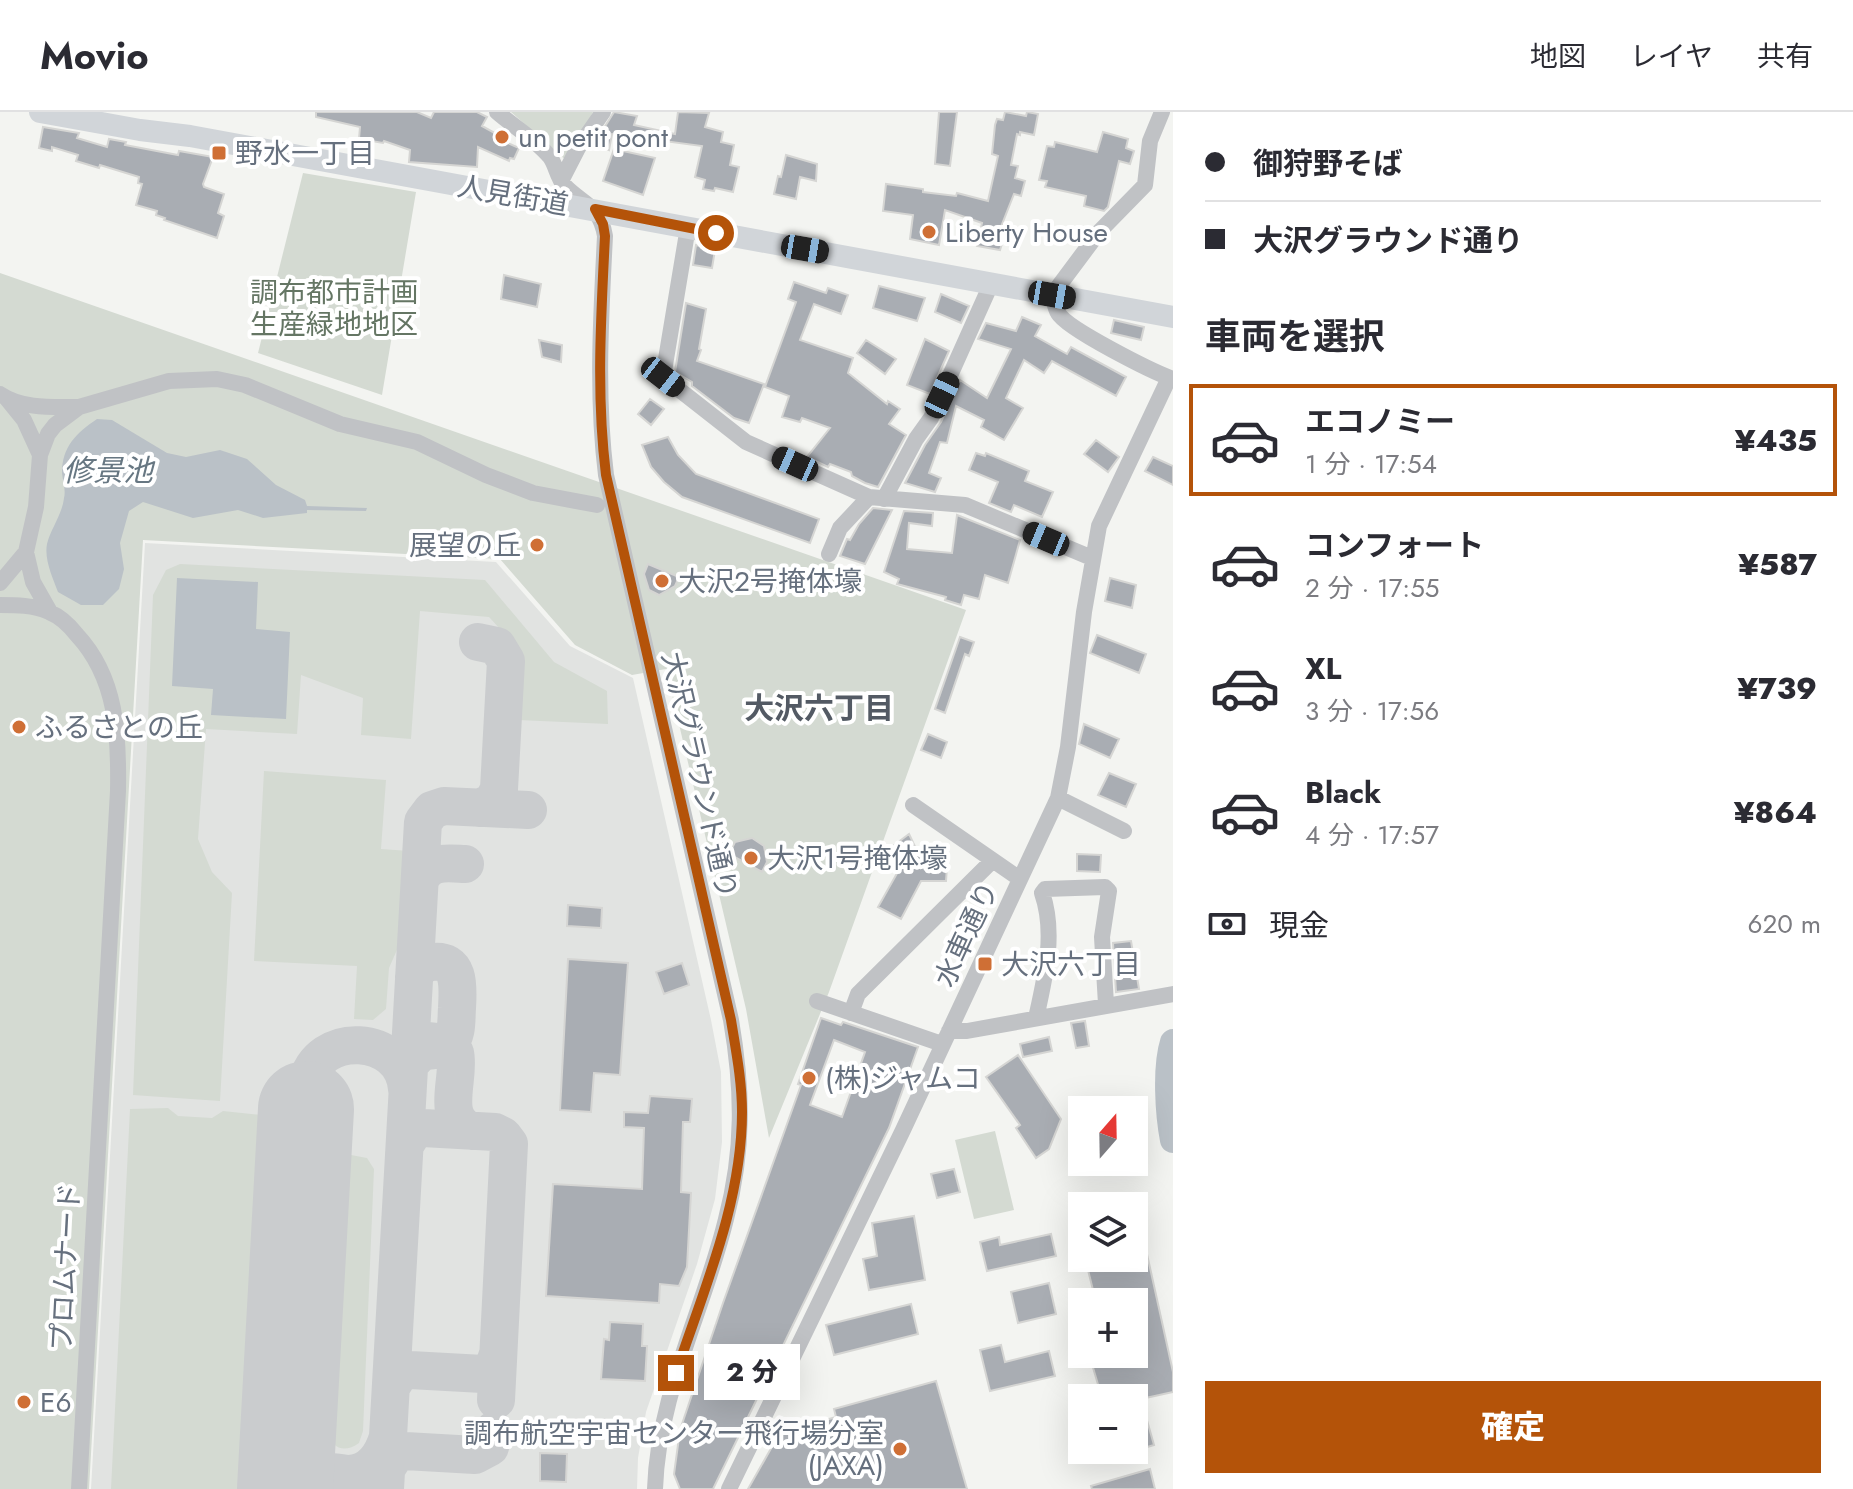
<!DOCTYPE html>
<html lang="ja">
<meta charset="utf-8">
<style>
:root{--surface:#fff;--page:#f2f2f3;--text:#2b2b33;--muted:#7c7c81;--line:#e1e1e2;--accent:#b45309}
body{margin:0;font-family:Jost,"Noto Sans JP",sans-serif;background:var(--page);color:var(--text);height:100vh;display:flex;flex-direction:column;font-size:30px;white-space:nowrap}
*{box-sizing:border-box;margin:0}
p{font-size:26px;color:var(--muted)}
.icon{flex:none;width:44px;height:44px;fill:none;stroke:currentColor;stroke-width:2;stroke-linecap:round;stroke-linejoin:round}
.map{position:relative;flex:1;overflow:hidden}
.panel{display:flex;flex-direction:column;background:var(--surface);width:680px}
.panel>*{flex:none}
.guide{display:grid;align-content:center;height:176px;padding:0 32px;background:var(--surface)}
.needle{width:52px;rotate:20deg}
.fabs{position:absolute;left:1068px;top:984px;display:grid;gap:16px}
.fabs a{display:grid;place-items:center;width:80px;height:80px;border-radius:0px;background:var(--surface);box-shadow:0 8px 32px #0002;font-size:40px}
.end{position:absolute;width:36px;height:36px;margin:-18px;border:10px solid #b45309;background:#fff;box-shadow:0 0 0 4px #fff}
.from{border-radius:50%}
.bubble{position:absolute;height:56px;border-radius:0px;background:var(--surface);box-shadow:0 8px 32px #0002;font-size:26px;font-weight:800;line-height:56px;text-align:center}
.car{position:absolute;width:24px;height:48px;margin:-24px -12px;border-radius:10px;box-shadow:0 0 6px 2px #0007;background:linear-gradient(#222 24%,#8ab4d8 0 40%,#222 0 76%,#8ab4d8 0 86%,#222 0)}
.guide b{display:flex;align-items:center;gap:28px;height:76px;font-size:30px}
.guide b+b{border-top:2px solid var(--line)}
.guide i{width:20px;height:20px;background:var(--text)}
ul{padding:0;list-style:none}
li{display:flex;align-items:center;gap:24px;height:112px;margin:0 16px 12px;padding:0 16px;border:4px solid transparent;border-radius:0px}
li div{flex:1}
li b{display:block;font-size:30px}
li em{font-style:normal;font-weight:800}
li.active{border-color:var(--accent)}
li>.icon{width:72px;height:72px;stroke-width:1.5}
h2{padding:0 32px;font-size:36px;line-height:96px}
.pay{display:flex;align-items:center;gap:20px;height:88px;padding:0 32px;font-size:30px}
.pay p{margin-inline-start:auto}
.button{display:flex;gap:16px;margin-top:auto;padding:16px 32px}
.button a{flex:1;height:92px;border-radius:0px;background:var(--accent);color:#fff;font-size:32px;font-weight:800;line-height:92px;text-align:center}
header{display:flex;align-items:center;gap:48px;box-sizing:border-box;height:112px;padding:0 40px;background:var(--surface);border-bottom:2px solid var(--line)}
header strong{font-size:38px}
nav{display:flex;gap:44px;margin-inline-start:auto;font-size:28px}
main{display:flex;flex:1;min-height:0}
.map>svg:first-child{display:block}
.built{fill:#e1e3e1}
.green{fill:#d4dad2}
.water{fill:#bac1c7}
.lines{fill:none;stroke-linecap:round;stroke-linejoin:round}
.river{stroke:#bac1c7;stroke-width:26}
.taxiway{stroke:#caccce;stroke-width:38}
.runway{stroke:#caccce;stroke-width:96}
.building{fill:#a9adb3;stroke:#d5d5d3;stroke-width:2;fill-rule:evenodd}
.minor{stroke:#c0c2c5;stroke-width:16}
.major{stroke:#d1d5d9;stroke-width:22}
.route{stroke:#b45309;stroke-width:10}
.poi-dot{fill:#cf6f35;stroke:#fff;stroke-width:3}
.labels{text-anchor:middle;stroke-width:8;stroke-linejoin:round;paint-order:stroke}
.poi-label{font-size:28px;fill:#66707e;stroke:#fff;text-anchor:start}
.street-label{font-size:28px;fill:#66707e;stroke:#fff}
.park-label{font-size:28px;fill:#657664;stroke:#fff}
.water-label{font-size:30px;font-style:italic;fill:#677782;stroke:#fff}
.neighbourhood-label{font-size:30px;font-weight:bold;fill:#535a64;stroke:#fff}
</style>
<header>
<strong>Movio</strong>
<nav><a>地図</a><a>レイヤ</a><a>共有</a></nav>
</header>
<main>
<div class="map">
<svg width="1173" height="1377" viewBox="0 0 1173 1377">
<rect width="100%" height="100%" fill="#f3f4f1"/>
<path class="built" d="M145,431L496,450L570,534L633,566L711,908L721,960L722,1030L715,1087L697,1152L646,1300L638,1346L637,1377H91Z"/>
<path class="green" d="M511,0H593L568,50Z
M303,61L416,80L382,283L258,241Z
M0,161L966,498L829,880L769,1026L746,897L666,557L632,563L575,533L500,447L143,428L89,1377H0Z
M180,452L485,468L554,550L607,579L608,612L518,608L523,542L489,505L420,499L411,627L361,623L363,586L301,563L297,622L206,617L198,727L212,760L232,781L220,989L133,983L153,483L166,458Z
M264,659L386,668L381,737L409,739L400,831L389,856L386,897L373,908L354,907L357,854L254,849Z
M168,996L178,1004L212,1006L223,999L261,1003L243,1377H111L130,997Z
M995,1019L1014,1098L974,1107L955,1028Z
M351,1043L367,1046L374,1057L363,1319L359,1331C344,1342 331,1336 328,1319L342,1051Z"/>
<path class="water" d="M97,307L112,308L167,341L186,345L220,338L247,347L276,373L305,388L307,394L367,396L366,399L307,398V401L263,406L238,398L193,406L143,390L129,399L120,431L124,457L119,477L103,493H81L58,480C53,466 44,448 47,432C51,416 62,403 64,386C66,378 63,370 62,361C62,335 76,321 97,307Z
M177,466L258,470L256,517L290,520L286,607L211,603L213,577L172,574Z"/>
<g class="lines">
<path class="river" d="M1173,930C1165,955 1168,1002 1173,1028"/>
<path class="taxiway" d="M478,530L497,534L506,549L499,677L493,690L479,696
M420,768C429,748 445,751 465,752
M427,929L445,931L455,941C461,966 439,1006 471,1019
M409,953L420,941C430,937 441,940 449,932C458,922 456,908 457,896C458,876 461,846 432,850C422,851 418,857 414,865
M307,972C317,917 403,922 407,977
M405,1033L413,1020L423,1016L495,1020L503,1024L509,1032L496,1288
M391,1275L399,1262L410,1258L483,1262L494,1254L498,1242
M289,1311C293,1335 298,1350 322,1360
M386,1357L395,1343L405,1339L475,1343L490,1335L494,1318
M295,1377C302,1370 311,1362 322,1360C330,1359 340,1361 348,1362C369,1362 382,1345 388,1325
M385,1377L423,710L432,698L444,694L528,698"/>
<path class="runway" d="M285,1377L306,997"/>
</g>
<path class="building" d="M316,0H417L431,6L434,0H477L487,5L482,14L502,25L501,28L519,36L514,47L510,46L509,49L478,35L477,55L409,50L410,38L384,29L383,31L359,27L360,15L316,5Z
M614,0L637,4L634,13L675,22L678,0L709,1L705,15L723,20L721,30L734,33L730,53L739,55L733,80L715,76L714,79L703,77L705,68L695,65L702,34L612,22L609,38L594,32Z
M939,0H957L950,54L935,52Z
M1005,0L1026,4L1027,0L1038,2L1034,23L1020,20V23L1017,22L1011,53L1018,54L1015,66L1025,69L1021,84L1014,82L999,120L1005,122L1000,138L977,134L982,111L945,98L939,133L910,127L913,103L883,99L886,72L923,77V80L956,84L957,81L988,89L998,44L992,42L995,13L997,7L1003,8Z
M43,15L79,21L77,26L107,35L109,27L126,30L125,33L178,43L179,39L213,45L203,72L204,75L224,82L218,101L224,104L217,126L164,108L165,106L156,103L157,99L136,93L142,72L138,71L139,65L100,53L99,56L76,49L78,43L52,35V39L39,36Z
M1103,20L1128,27L1126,36L1134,39L1130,52L1119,49L1108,95L1104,99L1084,94L1086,84L1045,75L1047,69L1039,68L1047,34L1054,35L1055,30L1097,40Z
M614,37L655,46L643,83L603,69Z
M786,43L817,52L816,69L800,65L796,87L774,82L778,64L781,65Z
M696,133L715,138L712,156L693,153Z
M504,163L541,172L537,195L501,187Z
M794,170L826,181L828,176L848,183L841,202L814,192L800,228L853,246L848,261L887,292L888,289L900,297L889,312L906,323L878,375L865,371L852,364L851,360L830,352L828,355L807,345L830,316L802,306L800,310L782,305L789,284L765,275L796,190L788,187Z
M879,174L925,186L917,209L873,196Z
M941,182L969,194L961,211L935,200Z
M686,191L706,197L699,237L701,238L697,249L764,272L749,311L734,306L692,274V270L675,260Z
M1022,205L1041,213L1035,224L1067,242L1071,235L1126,265L1116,284L1052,249L1044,261L1024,248L1006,286L1023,296L1004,328L981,315L984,308L956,294L947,331L940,330L929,361L941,366L935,380L905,371L925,333L941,310L960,268L987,286L1011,237L978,227L986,211L1016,219Z
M1114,208L1144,215L1141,228L1111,221Z
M925,227L949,239L930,282L907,273Z
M539,228L562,233L561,250L542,245Z
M866,228L896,247L885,262L857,241Z
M650,287L664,297L651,313L638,302Z
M668,325L678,343L696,362L819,407L810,431L682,385L664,370L651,355L642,333Z
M1096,328L1119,345L1108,360L1084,342Z
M976,341L985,344L986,341L1029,359L1025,369L1053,380L1042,405L1014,393L1011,400L989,391L998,370L969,358Z
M1153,345L1173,354V373L1145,359Z
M873,396L892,398L865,452L840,444L847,427L850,428L859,412Z
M904,399L933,401L932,414L909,411L907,437L952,441L957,403L1020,428L1008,471L985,463L979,487L964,483L961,493L945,488L946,485L897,472L899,467L884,460Z
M648,452L679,465L675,474L659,483L649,478L644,462Z
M1110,466L1136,473L1132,496L1105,489Z
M1097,523L1146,542L1139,561L1090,541Z
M960,525L974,530L969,544L965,542L945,601L935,597Z
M1084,612L1119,627L1110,646L1079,632Z
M928,622L947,630L941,646L921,638Z
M1109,661L1136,672L1126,695L1098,683Z
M909,722L919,743L927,747L936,745V754L947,755L946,769H921L901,807L878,795L900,756L889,737Z
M752,726L764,734L767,750L762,760L729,742L735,730Z
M1077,742L1101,743L1100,760L1077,759Z
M568,793L602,796L601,816L567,814Z
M1131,829L1139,877L1116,880L1113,831Z
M568,847L628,851L620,963L594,961L591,1000L560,998Z
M682,851L689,873L664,882L656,860Z
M821,906L841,913L843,910L918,935L889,1016L713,1377H680L674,1362L680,1318L723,1191L801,973L798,972ZM834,928L865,940L842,1005L810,993Z
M1085,909L1089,934L1076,936L1071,911Z
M1049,925L1052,939L1023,945L1020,932Z
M1018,943L1061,1007L1049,1037L1036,1046L1016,1016L1020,1013L986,965Z
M650,984L692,987L690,1010H683L681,1080L691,1081L687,1155L679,1174L660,1172L659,1191L546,1184L553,1072L642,1077L644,1016L624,1015V1000L648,1001Z
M954,1057L960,1080L937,1086L931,1062Z
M914,1104L925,1168L869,1178L863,1147L877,1144L872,1111Z
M1051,1122L1056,1144L987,1159L980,1130L999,1125L1000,1133Z
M1145,1133L1173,1260V1280L1141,1287L1154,1333L1134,1339V1286H1102L1089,1242H1134V1190H1096L1085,1146H1134V1136Z
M1049,1171L1056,1202L1018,1211L1011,1180Z
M911,1192L918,1222L834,1243L826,1213Z
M610,1210L643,1212L642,1234H647L645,1269L601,1267L604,1227L609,1228Z
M1001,1233L1005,1250L1049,1239L1055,1264L990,1279L980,1238Z
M936,1269L967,1377H748L773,1333L770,1324L836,1305L834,1297Z
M540,1341L567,1342L566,1370L540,1369Z
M1150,1357L1155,1377H1092L1091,1374Z"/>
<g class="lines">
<path class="minor" d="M497,0C513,14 536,28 550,45C556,53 557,65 564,73C583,93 600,93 605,124C601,204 596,283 606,363L731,908C743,978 744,1038 726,1107C704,1198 658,1282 655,1377
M1162,0L1150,29L1145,73L1099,120L1052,183C1054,188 1055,196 1058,201C1067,217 1153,260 1173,267
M561,69L578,36L603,0
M688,115L663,265L746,330L869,385L965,393L1092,446
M0,282C22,297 52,295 77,295
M7,287L24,308L40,343
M884,387L916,327L931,306L991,172
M26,440L33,470L50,500
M829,442L840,416L869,385
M0,471L26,440L36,395L40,343L48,322L55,313L79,295L169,269L217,267L245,273L340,312L417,330L486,363L533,381L597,393
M0,493C16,493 33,493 49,500C59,504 70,514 77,523C117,566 119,623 118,679L79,1377
M1058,686L1124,719
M913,693L1020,767
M817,889L942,932
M851,901L858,882L992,749
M1036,906C1045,866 1056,821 1042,781L1045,777L1105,775L1109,779L1102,825L1106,892
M949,919H967L1173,882
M729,1377L903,1018L1058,686L1068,635L1084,500L1099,414L1169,266"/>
<path class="major" d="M40,0L140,18L190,24L1173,205"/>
</g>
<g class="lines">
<path class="route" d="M676,1261C704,1177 742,1090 742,1000C742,969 736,939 731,908L606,363C596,283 601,204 605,124L603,112L595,97L716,121"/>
</g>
<g class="poi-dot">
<circle cx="502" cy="25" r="8"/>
<rect x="211" y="33" width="16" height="16" rx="4"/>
<circle cx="929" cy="120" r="8"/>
<circle cx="537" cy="433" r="8"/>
<circle cx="662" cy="469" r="8"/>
<circle cx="19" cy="615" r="8"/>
<circle cx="751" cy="746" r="8"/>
<rect x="977" y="844" width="16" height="16" rx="4"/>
<circle cx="809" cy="966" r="8"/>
<circle cx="24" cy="1290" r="8"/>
<circle cx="900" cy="1337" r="8"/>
</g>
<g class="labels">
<g class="poi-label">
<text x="518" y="35">un petit pont</text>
<text x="235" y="51">野水一丁目</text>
<text x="945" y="130">Liberty House</text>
<text x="521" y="443" text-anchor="end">展望の丘</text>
<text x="678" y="479">大沢2号掩体壕</text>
<text x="35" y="625">ふるさとの丘</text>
<text x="767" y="756">大沢1号掩体壕</text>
<text x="1001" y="862">大沢六丁目</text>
<text x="825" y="976">(株)ジャムコ</text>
<text x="40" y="1300">E6</text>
<text x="884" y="1331" text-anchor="end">調布航空宇宙センター飛行場分室<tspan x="884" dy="32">(JAXA)</tspan></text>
</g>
<g class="street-label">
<text transform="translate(513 83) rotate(10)" y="10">人見街道</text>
<text transform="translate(700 663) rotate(77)" y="10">大沢グラウンド通り</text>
<text transform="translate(966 822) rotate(-65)" y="10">水車通り</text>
<text transform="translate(65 1155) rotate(-87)" y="10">プロムナード</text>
</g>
<g class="park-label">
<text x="334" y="190">調布都市計画<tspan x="334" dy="32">生産緑地地区</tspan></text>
</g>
<g class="water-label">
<text x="108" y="369">修景池</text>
</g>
<g class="neighbourhood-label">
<text x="819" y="607">大沢六丁目</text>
</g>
</g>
</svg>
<div class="fabs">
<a><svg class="needle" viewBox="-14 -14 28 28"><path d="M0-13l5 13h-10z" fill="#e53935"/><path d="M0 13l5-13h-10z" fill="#7c7c81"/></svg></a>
<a><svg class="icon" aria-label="layers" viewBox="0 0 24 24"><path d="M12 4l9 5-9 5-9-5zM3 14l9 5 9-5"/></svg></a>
<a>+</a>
<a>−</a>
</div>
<i class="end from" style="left:716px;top:121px"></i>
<i class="end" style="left:676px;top:1261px"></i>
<div class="bubble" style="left:704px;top:1232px;width:96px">2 分</div>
<i class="car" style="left:805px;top:137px;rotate:100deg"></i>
<i class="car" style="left:1052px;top:183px;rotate:100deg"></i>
<i class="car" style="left:663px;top:265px;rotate:128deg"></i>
<i class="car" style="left:942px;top:283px;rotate:25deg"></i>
<i class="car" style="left:795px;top:352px;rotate:294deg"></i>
<i class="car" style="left:1046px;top:427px;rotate:293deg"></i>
</div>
<section class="panel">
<div class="guide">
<b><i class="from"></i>御狩野そば</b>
<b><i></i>大沢グラウンド通り</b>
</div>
<h2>車両を選択</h2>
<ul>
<li class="active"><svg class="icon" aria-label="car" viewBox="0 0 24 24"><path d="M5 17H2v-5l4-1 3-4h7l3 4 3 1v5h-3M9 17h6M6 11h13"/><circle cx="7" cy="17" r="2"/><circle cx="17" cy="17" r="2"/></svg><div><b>エコノミー</b><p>1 分 · 17:54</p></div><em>¥435</em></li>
<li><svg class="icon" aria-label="car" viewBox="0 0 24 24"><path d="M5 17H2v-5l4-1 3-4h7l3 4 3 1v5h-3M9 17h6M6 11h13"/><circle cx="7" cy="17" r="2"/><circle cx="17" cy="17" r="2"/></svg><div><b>コンフォート</b><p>2 分 · 17:55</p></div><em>¥587</em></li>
<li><svg class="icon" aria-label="car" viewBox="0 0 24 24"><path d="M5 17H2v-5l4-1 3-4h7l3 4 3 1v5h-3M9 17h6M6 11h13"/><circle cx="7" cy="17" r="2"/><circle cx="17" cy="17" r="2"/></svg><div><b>XL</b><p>3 分 · 17:56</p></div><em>¥739</em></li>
<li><svg class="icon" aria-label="car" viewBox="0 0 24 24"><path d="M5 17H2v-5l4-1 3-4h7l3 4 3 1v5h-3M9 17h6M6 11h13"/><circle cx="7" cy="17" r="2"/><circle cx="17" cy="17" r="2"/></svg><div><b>Black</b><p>4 分 · 17:57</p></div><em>¥864</em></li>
</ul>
<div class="pay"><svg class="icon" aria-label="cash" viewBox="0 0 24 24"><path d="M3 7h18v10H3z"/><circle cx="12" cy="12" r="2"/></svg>現金<p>620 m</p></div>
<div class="button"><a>確定</a></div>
</section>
</main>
